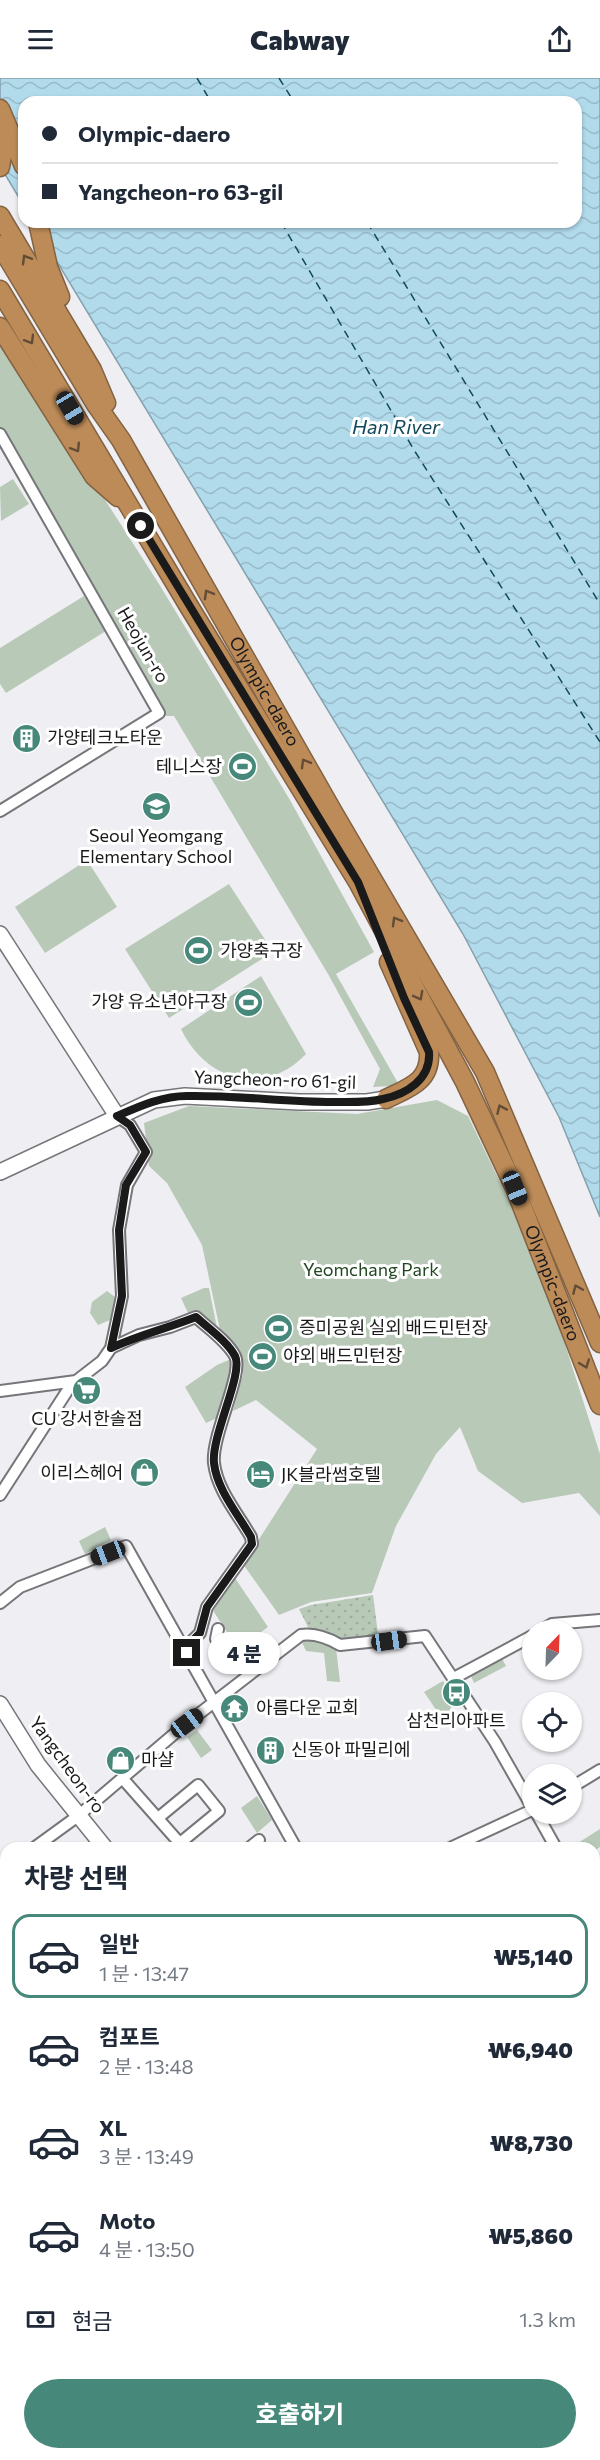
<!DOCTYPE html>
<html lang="ko">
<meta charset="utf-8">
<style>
:root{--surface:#fff;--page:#f2f2f3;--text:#1f2937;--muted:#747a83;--line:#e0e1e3;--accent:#46897b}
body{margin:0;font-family:Commissioner,"Noto Sans KR",sans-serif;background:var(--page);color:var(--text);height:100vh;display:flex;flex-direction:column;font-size:22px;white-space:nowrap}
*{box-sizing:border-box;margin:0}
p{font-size:20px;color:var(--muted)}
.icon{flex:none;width:33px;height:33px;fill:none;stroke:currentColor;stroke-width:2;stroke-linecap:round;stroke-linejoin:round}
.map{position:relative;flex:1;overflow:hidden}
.details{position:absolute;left:0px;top:1764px;width:600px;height:618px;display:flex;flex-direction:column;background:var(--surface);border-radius:18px 18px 0 0;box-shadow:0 2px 4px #0004}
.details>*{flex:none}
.guide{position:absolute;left:18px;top:18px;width:564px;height:132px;border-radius:18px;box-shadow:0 2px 4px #0004;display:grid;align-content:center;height:132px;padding:0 24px;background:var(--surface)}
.needle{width:39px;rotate:23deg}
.fabs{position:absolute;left:522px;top:1542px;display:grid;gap:12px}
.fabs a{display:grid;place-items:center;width:60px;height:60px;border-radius:50%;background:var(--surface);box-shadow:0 2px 4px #0004;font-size:30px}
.end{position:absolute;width:27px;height:27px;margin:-14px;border:8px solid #1a1a1b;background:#fff;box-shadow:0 0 0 3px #fff}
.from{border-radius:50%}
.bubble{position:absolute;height:42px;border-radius:21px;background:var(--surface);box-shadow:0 2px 4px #0004;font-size:20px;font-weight:800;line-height:42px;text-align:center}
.car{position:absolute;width:18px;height:36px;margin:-18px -9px;border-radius:8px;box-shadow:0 0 4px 2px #0007;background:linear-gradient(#222 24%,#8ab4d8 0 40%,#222 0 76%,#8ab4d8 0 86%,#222 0)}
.guide b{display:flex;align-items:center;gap:21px;height:57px;font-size:22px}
.guide b+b{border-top:2px solid var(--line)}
.guide i{width:15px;height:15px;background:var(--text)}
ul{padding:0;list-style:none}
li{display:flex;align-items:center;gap:18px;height:84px;margin:0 12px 9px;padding:0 12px;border:3px solid transparent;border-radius:18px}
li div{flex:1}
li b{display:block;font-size:22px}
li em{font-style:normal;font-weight:800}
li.current{border-color:var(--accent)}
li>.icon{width:54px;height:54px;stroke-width:1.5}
h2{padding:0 24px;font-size:27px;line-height:72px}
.pay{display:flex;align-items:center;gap:15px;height:66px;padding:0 24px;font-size:22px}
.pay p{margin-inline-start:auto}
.button{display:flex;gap:12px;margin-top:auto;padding:12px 24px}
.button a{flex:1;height:69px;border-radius:36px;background:var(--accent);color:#fff;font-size:24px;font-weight:800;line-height:69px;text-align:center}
header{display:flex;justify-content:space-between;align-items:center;height:78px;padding:0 24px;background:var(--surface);font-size:27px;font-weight:800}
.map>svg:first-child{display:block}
.grass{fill:url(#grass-dots)}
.park{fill:#b8c9b7}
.water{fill:url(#water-waves);stroke:#84a0ad;stroke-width:1.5}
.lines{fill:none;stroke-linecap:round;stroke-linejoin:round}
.ferry{stroke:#11485a;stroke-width:1.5;stroke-dasharray:8 6;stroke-linecap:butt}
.street-casing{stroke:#76767a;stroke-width:14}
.secondary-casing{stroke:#76767a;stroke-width:18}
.highway-casing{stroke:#836343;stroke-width:21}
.street{stroke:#fff;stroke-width:10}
.secondary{stroke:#fff;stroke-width:15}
.highway{stroke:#bc8b58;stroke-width:18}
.oneway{stroke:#634d36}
.route{stroke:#1a1a1b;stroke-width:8}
.labels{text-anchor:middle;stroke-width:6;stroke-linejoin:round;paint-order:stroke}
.street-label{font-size:18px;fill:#1a1a1b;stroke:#fff}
.poi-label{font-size:18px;fill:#1a1a1b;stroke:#fff;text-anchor:start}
.park-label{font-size:18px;fill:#214820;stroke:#fff}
.water-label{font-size:20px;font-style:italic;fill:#11485a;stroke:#fff}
</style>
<header><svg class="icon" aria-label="menu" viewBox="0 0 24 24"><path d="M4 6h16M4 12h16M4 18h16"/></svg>Cabway<svg class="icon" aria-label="share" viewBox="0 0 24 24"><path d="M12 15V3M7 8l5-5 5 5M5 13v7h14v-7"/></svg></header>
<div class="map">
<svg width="600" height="2382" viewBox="0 0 600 2382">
<defs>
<pattern id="grass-dots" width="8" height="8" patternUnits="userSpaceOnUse" patternTransform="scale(1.5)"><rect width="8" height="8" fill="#b8c9b7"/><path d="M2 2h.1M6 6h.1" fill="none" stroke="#9eac9d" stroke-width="1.8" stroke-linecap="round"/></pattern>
<pattern id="water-waves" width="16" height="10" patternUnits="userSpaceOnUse" patternTransform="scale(1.5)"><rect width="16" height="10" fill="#b1daeb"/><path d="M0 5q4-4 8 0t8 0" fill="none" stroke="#98bac9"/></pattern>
</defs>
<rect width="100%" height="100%" fill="#efeff3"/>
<path class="grass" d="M373,1517L378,1556L340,1563L310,1553L299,1531L311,1527Z"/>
<path class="park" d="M0,258L159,506L290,722L374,874L336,896L398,1005L392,1008L373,1009L380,991L328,896L174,638H164L0,350Z
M13,401L29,426L1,443L0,409Z
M84,518L106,553L6,615L0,606V570Z
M87,782L117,829L45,875L15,829Z
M229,806L273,874L169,940L125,871Z
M261,898L306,976C264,1020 206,1003 181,951Z
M437,1022L468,1038L522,1149L565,1266L600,1376V1438L579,1415L522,1425L478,1393L460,1349L436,1376L396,1448L372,1515L311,1524L279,1537L243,1486L317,1371L256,1322L233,1333L243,1296V1280L220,1252L202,1167L167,1105L149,1088L144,1045L189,1028L357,1036Z
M204,1210H209L217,1250L215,1251L197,1233L189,1237L181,1220Z
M107,1213L115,1219L110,1242L98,1247L90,1235L92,1224Z
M231,1281L229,1300L217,1340L206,1345L185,1309L217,1287Z
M105,1449L111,1462L85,1476L79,1463Z
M235,1500L268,1549L238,1571L212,1531Z
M309,1559L336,1570L340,1604L327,1603L324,1575L306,1573L300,1560Z
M500,1577L506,1588L474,1605L469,1593Z
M443,1603L453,1619L450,1633L441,1639L424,1614Z
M197,1652L212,1672L201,1680L187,1659Z
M257,1718L272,1742L257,1755L241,1730Z
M600,1751V1769L594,1773V1770H570Z"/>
<path class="water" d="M0,0H600V1139L559,1039L463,856L33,144H576V24H24V128L0,88Z"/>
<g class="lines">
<path class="ferry" d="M197,0L211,24
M279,0L294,24
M281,144L414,372L600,664
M367,144L600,526"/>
<defs>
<path id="street" d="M0,356L159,635L0,733
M111,1270L122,1218L119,1152L127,1107L146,1074L130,1047L117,1038
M0,1313L76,1303
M0,1417L71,1307L102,1283L111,1270L139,1257L170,1249L196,1239C208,1250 227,1263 235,1278C244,1295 211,1358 214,1385C217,1412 238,1436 251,1459L252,1466L207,1529L200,1555L191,1564L187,1575
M0,1525L20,1509L126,1468L296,1770
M542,1552L552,1546L600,1542
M216,1561L218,1551
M454,1600L532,1558
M123,1701L184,1770
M572,1709L600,1692
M537,1736L556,1770
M158,1740L198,1707L219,1733L180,1765
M34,1770L78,1738L187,1645L301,1557C315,1555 328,1560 340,1567L425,1558L495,1664L532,1729
M249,1770L259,1762
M450,1770L532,1732
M0,1794L6,1790
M594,1839L600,1850
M0,1953L6,1962
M0,2049L6,2057
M594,2081L600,2079
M0,2109L6,2104
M594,2113L600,2127
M594,2313H600
M0,2321L5,2307
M179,2376L183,2382
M241,2376L245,2382
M511,2376L514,2382"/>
<path id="secondary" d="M0,856L117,1038
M0,1094L154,1022L185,1018L299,1024H367L386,1021
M0,1626L38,1687L105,1770
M384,2376L388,2382"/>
<g id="highway">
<path d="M0,31L24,88"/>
<path d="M0,56L2,77L0,89"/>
<path d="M0,138L92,292L106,325"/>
<path d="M38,144L48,189L60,219"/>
<path id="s1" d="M0,167L97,328L121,362L334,736L485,994L600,1265"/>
<path id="s2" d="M0,212L190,530L358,804L465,1004L515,1110L600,1327"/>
<path d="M0,249L94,398L118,419"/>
<path d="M386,1021C408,1010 431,1004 429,974L389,884"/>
</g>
</defs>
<use href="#street" class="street-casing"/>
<use href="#secondary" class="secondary-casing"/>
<use href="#highway" class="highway-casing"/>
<use href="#street" class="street"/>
<use href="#secondary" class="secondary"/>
<use href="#highway" class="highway"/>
</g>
<defs><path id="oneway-chevron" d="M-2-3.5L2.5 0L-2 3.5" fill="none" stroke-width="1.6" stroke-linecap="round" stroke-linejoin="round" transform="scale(1.5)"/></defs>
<g class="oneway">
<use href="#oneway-chevron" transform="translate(26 181) rotate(-121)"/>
<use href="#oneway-chevron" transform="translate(30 262) rotate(59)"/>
<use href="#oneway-chevron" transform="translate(76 370) rotate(58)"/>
<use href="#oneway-chevron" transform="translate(208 516) rotate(-120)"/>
<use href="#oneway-chevron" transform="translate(305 685) rotate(-120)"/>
<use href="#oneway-chevron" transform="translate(396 843) rotate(-120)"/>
<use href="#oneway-chevron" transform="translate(419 918) rotate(62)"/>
<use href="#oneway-chevron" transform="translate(501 1031) rotate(-114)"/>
<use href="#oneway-chevron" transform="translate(577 1211) rotate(-113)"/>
<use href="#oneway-chevron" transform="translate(585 1286) rotate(70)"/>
</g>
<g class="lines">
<path class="route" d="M141,448L358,804L404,920L429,974C431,1001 407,1016 383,1021C367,1025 350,1024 333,1024C284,1024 236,1017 187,1018C162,1018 140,1028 117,1038L130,1047L146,1074L126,1107L119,1152L122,1218L111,1270C139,1257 168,1250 196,1239C208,1250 227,1263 235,1278C244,1295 211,1358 214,1385C217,1412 238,1436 251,1459L252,1466L207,1529L200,1555L191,1564L187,1575"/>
</g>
<defs>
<symbol id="building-disc" viewBox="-11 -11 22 22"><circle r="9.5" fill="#46897b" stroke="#fff"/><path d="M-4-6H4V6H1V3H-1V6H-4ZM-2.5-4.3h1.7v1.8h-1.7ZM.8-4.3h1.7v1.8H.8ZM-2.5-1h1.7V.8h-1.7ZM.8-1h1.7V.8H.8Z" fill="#fff"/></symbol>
<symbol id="stadium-disc" viewBox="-11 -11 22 22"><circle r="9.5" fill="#46897b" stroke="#fff"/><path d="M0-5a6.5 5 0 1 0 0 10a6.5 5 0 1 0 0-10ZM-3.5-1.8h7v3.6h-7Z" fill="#fff"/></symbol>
<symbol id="school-disc" viewBox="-11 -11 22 22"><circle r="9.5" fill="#46897b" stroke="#fff"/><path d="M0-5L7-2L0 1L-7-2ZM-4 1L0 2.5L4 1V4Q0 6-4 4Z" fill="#fff"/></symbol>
<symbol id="supermarket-disc" viewBox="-11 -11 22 22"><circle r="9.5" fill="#46897b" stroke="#fff"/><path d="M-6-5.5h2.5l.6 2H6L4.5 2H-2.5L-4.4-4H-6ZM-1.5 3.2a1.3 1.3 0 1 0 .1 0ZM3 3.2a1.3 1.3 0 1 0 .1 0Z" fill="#fff"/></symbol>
<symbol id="shop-disc" viewBox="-11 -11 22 22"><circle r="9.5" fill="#46897b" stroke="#fff"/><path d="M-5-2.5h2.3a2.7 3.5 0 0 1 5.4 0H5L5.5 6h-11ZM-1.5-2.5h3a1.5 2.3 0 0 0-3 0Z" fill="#fff"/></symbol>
<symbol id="hotel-disc" viewBox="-11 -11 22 22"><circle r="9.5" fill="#46897b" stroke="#fff"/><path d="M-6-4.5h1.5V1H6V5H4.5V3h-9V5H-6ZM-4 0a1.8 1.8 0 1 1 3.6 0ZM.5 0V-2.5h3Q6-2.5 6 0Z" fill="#fff"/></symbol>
<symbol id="bus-disc" viewBox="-11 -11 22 22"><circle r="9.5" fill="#46897b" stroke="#fff"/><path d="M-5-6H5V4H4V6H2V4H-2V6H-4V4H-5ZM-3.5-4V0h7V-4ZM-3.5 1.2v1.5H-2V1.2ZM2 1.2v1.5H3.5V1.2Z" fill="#fff"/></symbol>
<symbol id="temple-disc" viewBox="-11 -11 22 22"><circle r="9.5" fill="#46897b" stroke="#fff"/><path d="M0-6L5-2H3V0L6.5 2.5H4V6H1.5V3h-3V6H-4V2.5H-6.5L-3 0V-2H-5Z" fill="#fff"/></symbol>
</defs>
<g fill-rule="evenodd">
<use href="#building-disc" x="10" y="644" width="33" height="33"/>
<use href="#stadium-disc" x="226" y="672" width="33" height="33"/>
<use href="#school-disc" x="140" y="712" width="33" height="33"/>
<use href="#stadium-disc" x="182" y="856" width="33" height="33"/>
<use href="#stadium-disc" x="232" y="908" width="33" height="33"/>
<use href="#stadium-disc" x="262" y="1234" width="33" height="33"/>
<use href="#stadium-disc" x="246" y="1262" width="33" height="33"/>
<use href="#supermarket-disc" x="70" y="1296" width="33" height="33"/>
<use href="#shop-disc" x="128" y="1378" width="33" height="33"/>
<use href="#hotel-disc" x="244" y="1380" width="33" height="33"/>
<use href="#bus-disc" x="440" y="1598" width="33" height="33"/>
<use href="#temple-disc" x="218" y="1614" width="33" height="33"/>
<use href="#building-disc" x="254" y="1656" width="33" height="33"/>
<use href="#shop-disc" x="104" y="1666" width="33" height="33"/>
</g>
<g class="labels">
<g class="street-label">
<text transform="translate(143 567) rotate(60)" y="6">Heojun-ro</text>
<text dy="6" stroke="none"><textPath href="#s1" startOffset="519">Olympic-daero</textPath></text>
<text transform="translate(275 1002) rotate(2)" y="6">Yangcheon-ro 61-gil</text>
<text dy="6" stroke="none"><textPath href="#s2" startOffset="1138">Olympic-daero</textPath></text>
<text transform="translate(67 1687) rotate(54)" y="6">Yangcheon-ro</text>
</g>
<g class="poi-label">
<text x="47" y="666">가양테크노타운</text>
<text x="222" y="695" text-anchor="end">테니스장</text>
<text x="156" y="764" text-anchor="middle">Seoul Yeomgang<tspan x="156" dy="21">Elementary School</tspan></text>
<text x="220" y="879">가양축구장</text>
<text x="227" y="930" text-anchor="end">가양 유소년야구장</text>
<text x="299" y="1256">증미공원 실외 배드민턴장</text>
<text x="283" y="1284">야외 배드민턴장</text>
<text x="87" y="1347" text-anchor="middle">CU 강서한솔점</text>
<text x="123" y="1401" text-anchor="end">이리스헤어</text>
<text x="281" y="1403">JK블라썸호텔</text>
<text x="256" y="1636">아름다운 교회</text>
<text x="456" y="1649" text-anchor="middle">삼천리아파트</text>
<text x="291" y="1678">신동아 파밀리에</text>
<text x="141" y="1688">마샬</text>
</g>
<g class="park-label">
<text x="371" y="1198">Yeomchang Park</text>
</g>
<g class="water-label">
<text x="396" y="356">Han River</text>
</g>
</g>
</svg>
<div class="fabs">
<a><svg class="needle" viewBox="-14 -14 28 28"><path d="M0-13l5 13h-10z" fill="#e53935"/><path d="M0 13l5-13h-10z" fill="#747a83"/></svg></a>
<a><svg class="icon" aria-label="locate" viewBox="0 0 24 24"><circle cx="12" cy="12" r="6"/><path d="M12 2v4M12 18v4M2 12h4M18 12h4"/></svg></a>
<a><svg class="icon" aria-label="layers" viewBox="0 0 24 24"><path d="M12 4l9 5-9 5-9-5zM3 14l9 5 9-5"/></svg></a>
</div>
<i class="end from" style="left:141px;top:448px"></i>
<i class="end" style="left:187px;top:1575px"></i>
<div class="bubble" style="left:208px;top:1554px;width:72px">4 분</div>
<i class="car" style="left:70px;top:330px;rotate:149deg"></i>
<i class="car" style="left:515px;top:1110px;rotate:158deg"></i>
<i class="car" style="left:108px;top:1475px;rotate:249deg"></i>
<i class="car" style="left:389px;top:1563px;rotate:82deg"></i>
<i class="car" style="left:187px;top:1645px;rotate:53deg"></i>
<div class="guide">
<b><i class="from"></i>Olympic-daero</b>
<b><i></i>Yangcheon-ro 63-gil</b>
</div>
<section class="details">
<h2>차량 선택</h2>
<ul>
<li class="current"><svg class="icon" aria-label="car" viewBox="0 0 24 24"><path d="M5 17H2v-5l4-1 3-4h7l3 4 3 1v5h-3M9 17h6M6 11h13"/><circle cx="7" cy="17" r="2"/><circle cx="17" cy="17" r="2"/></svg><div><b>일반</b><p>1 분 · 13:47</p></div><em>₩5,140</em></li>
<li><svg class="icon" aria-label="car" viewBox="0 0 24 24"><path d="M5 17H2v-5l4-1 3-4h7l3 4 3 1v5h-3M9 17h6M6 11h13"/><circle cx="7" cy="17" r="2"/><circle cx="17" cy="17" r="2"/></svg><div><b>컴포트</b><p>2 분 · 13:48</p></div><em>₩6,940</em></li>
<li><svg class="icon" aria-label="car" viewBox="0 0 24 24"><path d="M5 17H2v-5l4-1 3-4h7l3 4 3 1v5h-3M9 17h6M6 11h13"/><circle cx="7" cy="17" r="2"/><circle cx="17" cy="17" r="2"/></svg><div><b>XL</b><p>3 분 · 13:49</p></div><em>₩8,730</em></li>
<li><svg class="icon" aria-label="car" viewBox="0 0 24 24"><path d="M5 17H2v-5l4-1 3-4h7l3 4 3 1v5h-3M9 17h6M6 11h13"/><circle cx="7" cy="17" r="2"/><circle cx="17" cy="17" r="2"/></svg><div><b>Moto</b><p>4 분 · 13:50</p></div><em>₩5,860</em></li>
</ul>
<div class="pay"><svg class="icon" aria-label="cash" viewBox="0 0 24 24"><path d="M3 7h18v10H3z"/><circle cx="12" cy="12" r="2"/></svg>현금<p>1.3 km</p></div>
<div class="button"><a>호출하기</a></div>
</section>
</div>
